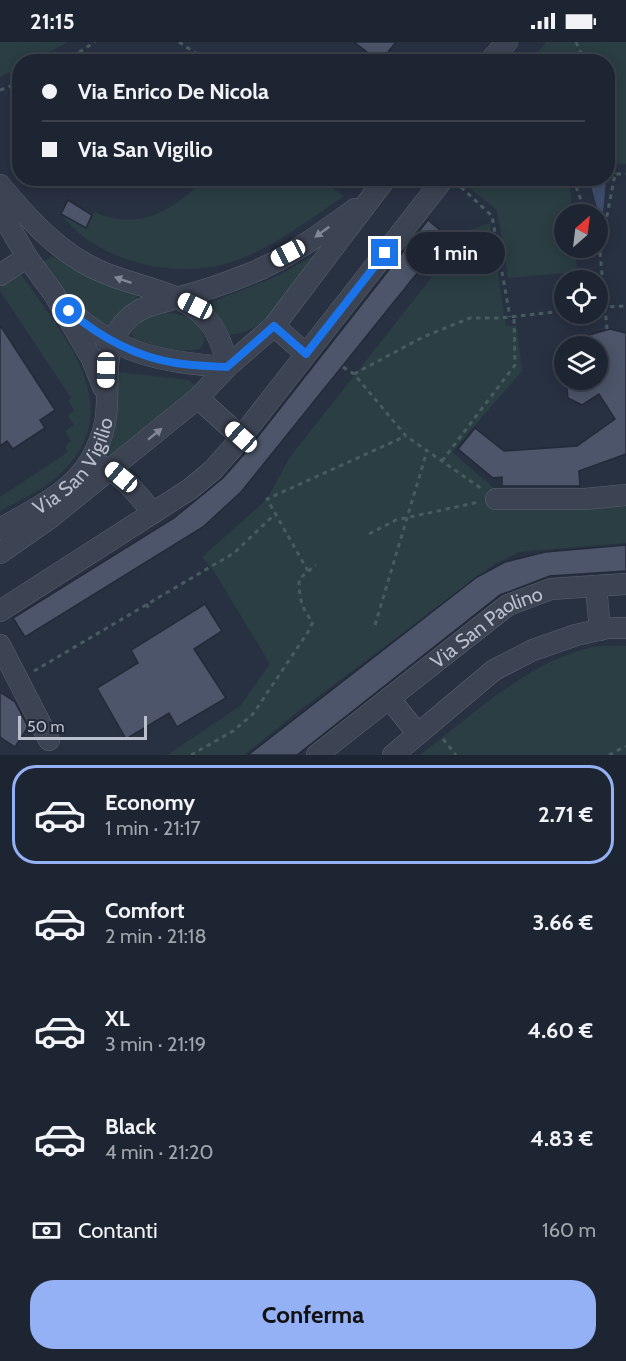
<!DOCTYPE html>
<html lang="it">
<meta charset="utf-8">
<style>
:root{--surface:#1e2532;--page:#262d3a;--text:#f1f3f6;--muted:#a1a5ac;--line:#3c424d;--accent:#95b1f5}
body{margin:0;font-family:Cabin,sans-serif;background:var(--page);color:var(--text);height:100vh;display:flex;flex-direction:column;font-size:22px;white-space:nowrap}
*{box-sizing:border-box;margin:0}
p{font-size:20px;color:var(--muted)}
.icon{flex:none;width:33px;height:33px;fill:none;stroke:currentColor;stroke-width:2;stroke-linecap:round;stroke-linejoin:round}
.map{position:relative;height:713px;overflow:hidden}
.side{display:flex;flex-direction:column;background:var(--surface);flex:1}
.side>*{flex:none}
.guide{position:absolute;left:12px;top:12px;width:603px;height:132px;border-radius:24px;box-shadow:0 3px 15px #0003,0 0 0 2px var(--line);display:grid;align-content:center;height:132px;padding:0 30px;background:var(--surface)}
.needle{width:39px;rotate:28deg}
.fabs{position:absolute;left:554px;top:162px;display:grid;gap:12px}
.fabs a{display:grid;place-items:center;width:54px;height:54px;border-radius:50%;background:var(--surface);box-shadow:0 3px 15px #0003,0 0 0 2px var(--line);font-size:30px}
.scale{position:absolute;left:18px;bottom:15px;width:129px;box-sizing:border-box;padding-left:6px;border:3px solid #b9bfcc;border-top:0;font-size:16px;line-height:21px;white-space:nowrap;color:#b9bfcc;-webkit-text-stroke:4px #212837;paint-order:stroke}
.end{position:absolute;width:27px;height:27px;margin:-14px;border:8px solid #1a73e8;background:#fff;box-shadow:0 0 0 3px #fff}
.from{border-radius:50%}
.bubble{position:absolute;height:42px;border-radius:21px;background:var(--surface);box-shadow:0 3px 15px #0003,0 0 0 2px var(--line);font-size:20px;font-weight:700;line-height:42px;text-align:center}
.car{position:absolute;width:18px;height:36px;margin:-18px -9px;border-radius:8px;box-shadow:0 0 4px 2px #0007;background:linear-gradient(#fff 24%,#345 0 40%,#fff 0 76%,#345 0 86%,#fff 0)}
.guide b{display:flex;align-items:center;gap:21px;height:57px;font-size:22px}
.guide b+b{border-top:2px solid var(--line)}
.guide i{width:15px;height:15px;background:var(--text)}
ul{padding:10px 0 0;list-style:none}
li{display:flex;align-items:center;gap:18px;height:99px;margin:0 12px 9px;padding:0 18px;border:3px solid transparent;border-radius:24px}
li div{flex:1}
li b{display:block;font-size:22px}
li em{font-style:normal;font-weight:700}
li.selected{border-color:var(--accent)}
li>.icon{width:54px;height:54px;stroke-width:1.5}
.pay{display:flex;align-items:center;gap:15px;height:66px;padding:0 30px;font-size:22px}
.pay p{margin-inline-start:auto}
.button{display:flex;gap:12px;margin-top:auto;padding:12px 30px}
.button a{flex:1;height:69px;border-radius:24px;background:var(--accent);color:#111;font-size:24px;font-weight:700;line-height:69px;text-align:center}
.status{display:flex;justify-content:space-between;align-items:center;height:42px;padding:0 30px;background:var(--surface);direction:ltr}
.status svg{height:16px;fill:currentColor}
.map>svg:first-child{display:block}
.green{fill:#2a3e43}
.water{fill:#3e4d6b}
.building{fill:#4c5569;stroke:#232a39;stroke-width:1.5}
.lines{fill:none;stroke-linecap:round;stroke-linejoin:round}
.minor-casing{stroke:#5a616f;stroke-width:22}
.path{stroke:#485b60;stroke-width:3;stroke-dasharray:4.5 4.5;stroke-linecap:butt}
.minor{stroke:#3c4352;stroke-width:21}
.oneway{fill:#818795}
.route{stroke:#1a73e8;stroke-width:8}
.labels{text-anchor:middle;stroke-width:6;stroke-linejoin:round;paint-order:stroke}
.street-label{font-size:20px;fill:#b9bfcc;stroke:#212837}
</style>
<div class="status"><b>21:15</b><svg viewBox="0 0 49 12"><path d="M0 12V9h3v3zM5 12V6h3v6zM10 12V3h3v9zM15 12V0h3v12zM26 1h20v11H26zM47 4h2v5h-2z"/></svg></div>
<div class="map">
<svg width="626" height="713" viewBox="0 0 626 713">
<rect width="100%" height="100%" fill="#283142"/>
<path class="green" d="M0,0H68L32,19L20,20L19,26L0,35Z
M546,0H626V122H618L608,86V20L531,19Z
M204,137H319L344,154C310,177 276,204 237,218C180,240 97,221 61,172L86,186L94,170C139,190 174,168 204,137Z
M458,137H524L560,146L570,145L572,172H564V206H575L577,230L508,236L497,168Z
M490,181L506,284H517L522,329L452,410L502,453L626,452V501L519,510L495,522L300,668L244,713H167L240,664L270,622L215,531L202,515L267,457L290,415L469,188Z
M319,210C295,242 271,292 226,293L208,266L212,260L280,233Z
M53,214C80,231 106,244 137,254L139,258L109,285L80,266L59,247L42,221Z
M21,232C62,293 132,366 59,433C42,449 20,458 0,469V455L68,410L65,404L71,399L65,389L74,383L68,374L74,368L68,359L71,356L0,249V245Z
M164,270C187,273 195,274 205,297L200,307C179,312 153,303 134,297L131,291L139,280Z
M117,330L189,338L195,344L108,418L105,412Z
M626,604V713H420C471,674 529,619 593,605C603,603 616,604 626,604Z"/>
<path class="water" d="M589,137H606L602,183Z"/>
<path class="building" d="M354,0H396L380,20Z
M68,158L92,173L86,186L61,172Z
M428,178L447,194L241,450L203,485L25,595L13,576L174,476L223,436L245,411Z
M0,283L55,368L40,378L45,386L13,407L7,399L0,404Z
M610,287L626,291V412L579,429L580,444H502V435L493,436L458,407L475,386L504,409L577,404L615,377L599,352L582,363L568,356L566,338H597V304H563L562,301Z
M626,503V529L550,534L500,553L297,713H248L477,535L505,520L545,510Z
M205,562L222,589L194,607L226,656L177,685L169,671L126,697L97,646L138,621L131,608Z
M0,650L15,660L28,685L15,705L0,695Z"/>
<g class="lines">
<defs>
<g id="minor">
<path d="M489,20L507,0"/>
<path d="M0,143C25,173 51,202 84,221C143,255 214,241 227,325"/>
<path d="M0,169L27,215L54,252L92,317L103,345"/>
<path d="M0,233L27,215"/>
<path d="M68,267C117,313 163,320 227,325"/>
<path d="M274,284L306,312"/>
<path d="M198,356L241,395"/>
<path d="M99,423C123,432 137,452 153,471"/>
<path d="M496,457H585L626,453"/>
<path id="s1" d="M0,487C31,469 71,451 90,419C96,409 103,392 105,381C112,344 97,303 131,274C144,263 161,261 177,256C200,250 224,242 246,233C284,219 322,191 355,167"/>
<path d="M0,511L50,476L198,356L227,325L274,284L386,136"/>
<path d="M596,544L600,588"/>
<path d="M0,569L190,447L213,428L235,403L444,136"/>
<path d="M0,603L49,698"/>
<path d="M389,656L418,692"/>
<path id="s2" d="M317,713L508,563L551,547L626,542"/>
<path d="M393,713L494,628L533,608L576,593L607,586H626"/>
</g>
</defs>
<use href="#minor" class="minor-casing"/>
<path class="path" d="M179,0L197,12L214,18L282,14L313,17L320,20
M576,0L585,20
M64,20L95,0
M0,48L20,41
M608,105L615,132
M573,136L586,172
M461,145L492,174L510,275
M597,202L600,210L605,265L597,266
M600,210L615,132H626
M607,287L605,265L626,264
M343,325L354,332L406,394L482,447
M354,332L423,295L470,276H500L564,269
M442,419L515,323L514,274
M369,492L396,478L479,460
M308,529L267,457L406,394
M146,562L151,569
M375,583L427,409
M34,629L234,511L275,472
M443,697L456,713
M191,713L233,689L253,672L308,590L313,580C301,567 299,554 299,537L316,523
M609,713L626,704"/>
<use href="#minor" class="minor"/>
</g>
<defs><path id="oneway-solid" d="M-6-.8H1V-3.2L6.5 0L1 3.2V.8H-6Z" transform="scale(1.5)"/></defs>
<g class="oneway">
<use href="#oneway-solid" transform="translate(322 190) rotate(144)"/>
<use href="#oneway-solid" transform="translate(123 238) rotate(-161)"/>
<use href="#oneway-solid" transform="translate(155 392) rotate(-39)"/>
</g>
<g class="lines">
<path class="route" d="M69,269C100,295 136,315 176,321C193,324 210,324 227,325L274,284L306,312L385,211"/>
</g>
<g class="labels">
<g class="street-label">
<text dy="7" stroke="none"><textPath href="#s1" startOffset="100">Via San Vigilio</textPath></text>
<text dy="7" stroke="none"><textPath href="#s2" startOffset="213">Via San Paolino</textPath></text>
</g>
</g>
</svg>
<div class="fabs">
<a><svg class="needle" viewBox="-14 -14 28 28"><path d="M0-13l5 13h-10z" fill="#e53935"/><path d="M0 13l5-13h-10z" fill="#a1a5ac"/></svg></a>
<a><svg class="icon" aria-label="locate" viewBox="0 0 24 24"><circle cx="12" cy="12" r="6"/><path d="M12 2v4M12 18v4M2 12h4M18 12h4"/></svg></a>
<a><svg class="icon" aria-label="layers" viewBox="0 0 24 24"><path d="M12 4l9 5-9 5-9-5zM3 14l9 5 9-5"/></svg></a>
</div>
<div class="scale">50 m</div>
<i class="end from" style="left:69px;top:269px"></i>
<i class="end" style="left:385px;top:211px"></i>
<div class="bubble" style="left:406px;top:190px;width:99px">1 min</div>
<i class="car" style="left:288px;top:211px;rotate:242deg"></i>
<i class="car" style="left:195px;top:264px;rotate:296deg"></i>
<i class="car" style="left:106px;top:328px;rotate:181deg"></i>
<i class="car" style="left:241px;top:395px;rotate:312deg"></i>
<i class="car" style="left:121px;top:435px;rotate:310deg"></i>
<div class="guide">
<b><i class="from"></i>Via Enrico De Nicola</b>
<b><i></i>Via San Vigilio</b>
</div>
</div>
<section class="side">
<ul>
<li class="selected"><svg class="icon" aria-label="car" viewBox="0 0 24 24"><path d="M5 17H2v-5l4-1 3-4h7l3 4 3 1v5h-3M9 17h6M6 11h13"/><circle cx="7" cy="17" r="2"/><circle cx="17" cy="17" r="2"/></svg><div><b>Economy</b><p>1 min · 21:17</p></div><em>2.71 €</em></li>
<li><svg class="icon" aria-label="car" viewBox="0 0 24 24"><path d="M5 17H2v-5l4-1 3-4h7l3 4 3 1v5h-3M9 17h6M6 11h13"/><circle cx="7" cy="17" r="2"/><circle cx="17" cy="17" r="2"/></svg><div><b>Comfort</b><p>2 min · 21:18</p></div><em>3.66 €</em></li>
<li><svg class="icon" aria-label="car" viewBox="0 0 24 24"><path d="M5 17H2v-5l4-1 3-4h7l3 4 3 1v5h-3M9 17h6M6 11h13"/><circle cx="7" cy="17" r="2"/><circle cx="17" cy="17" r="2"/></svg><div><b>XL</b><p>3 min · 21:19</p></div><em>4.60 €</em></li>
<li><svg class="icon" aria-label="car" viewBox="0 0 24 24"><path d="M5 17H2v-5l4-1 3-4h7l3 4 3 1v5h-3M9 17h6M6 11h13"/><circle cx="7" cy="17" r="2"/><circle cx="17" cy="17" r="2"/></svg><div><b>Black</b><p>4 min · 21:20</p></div><em>4.83 €</em></li>
</ul>
<div class="pay"><svg class="icon" aria-label="cash" viewBox="0 0 24 24"><path d="M3 7h18v10H3z"/><circle cx="12" cy="12" r="2"/></svg>Contanti<p>160 m</p></div>
<div class="button"><a>Conferma</a></div>
</section>
